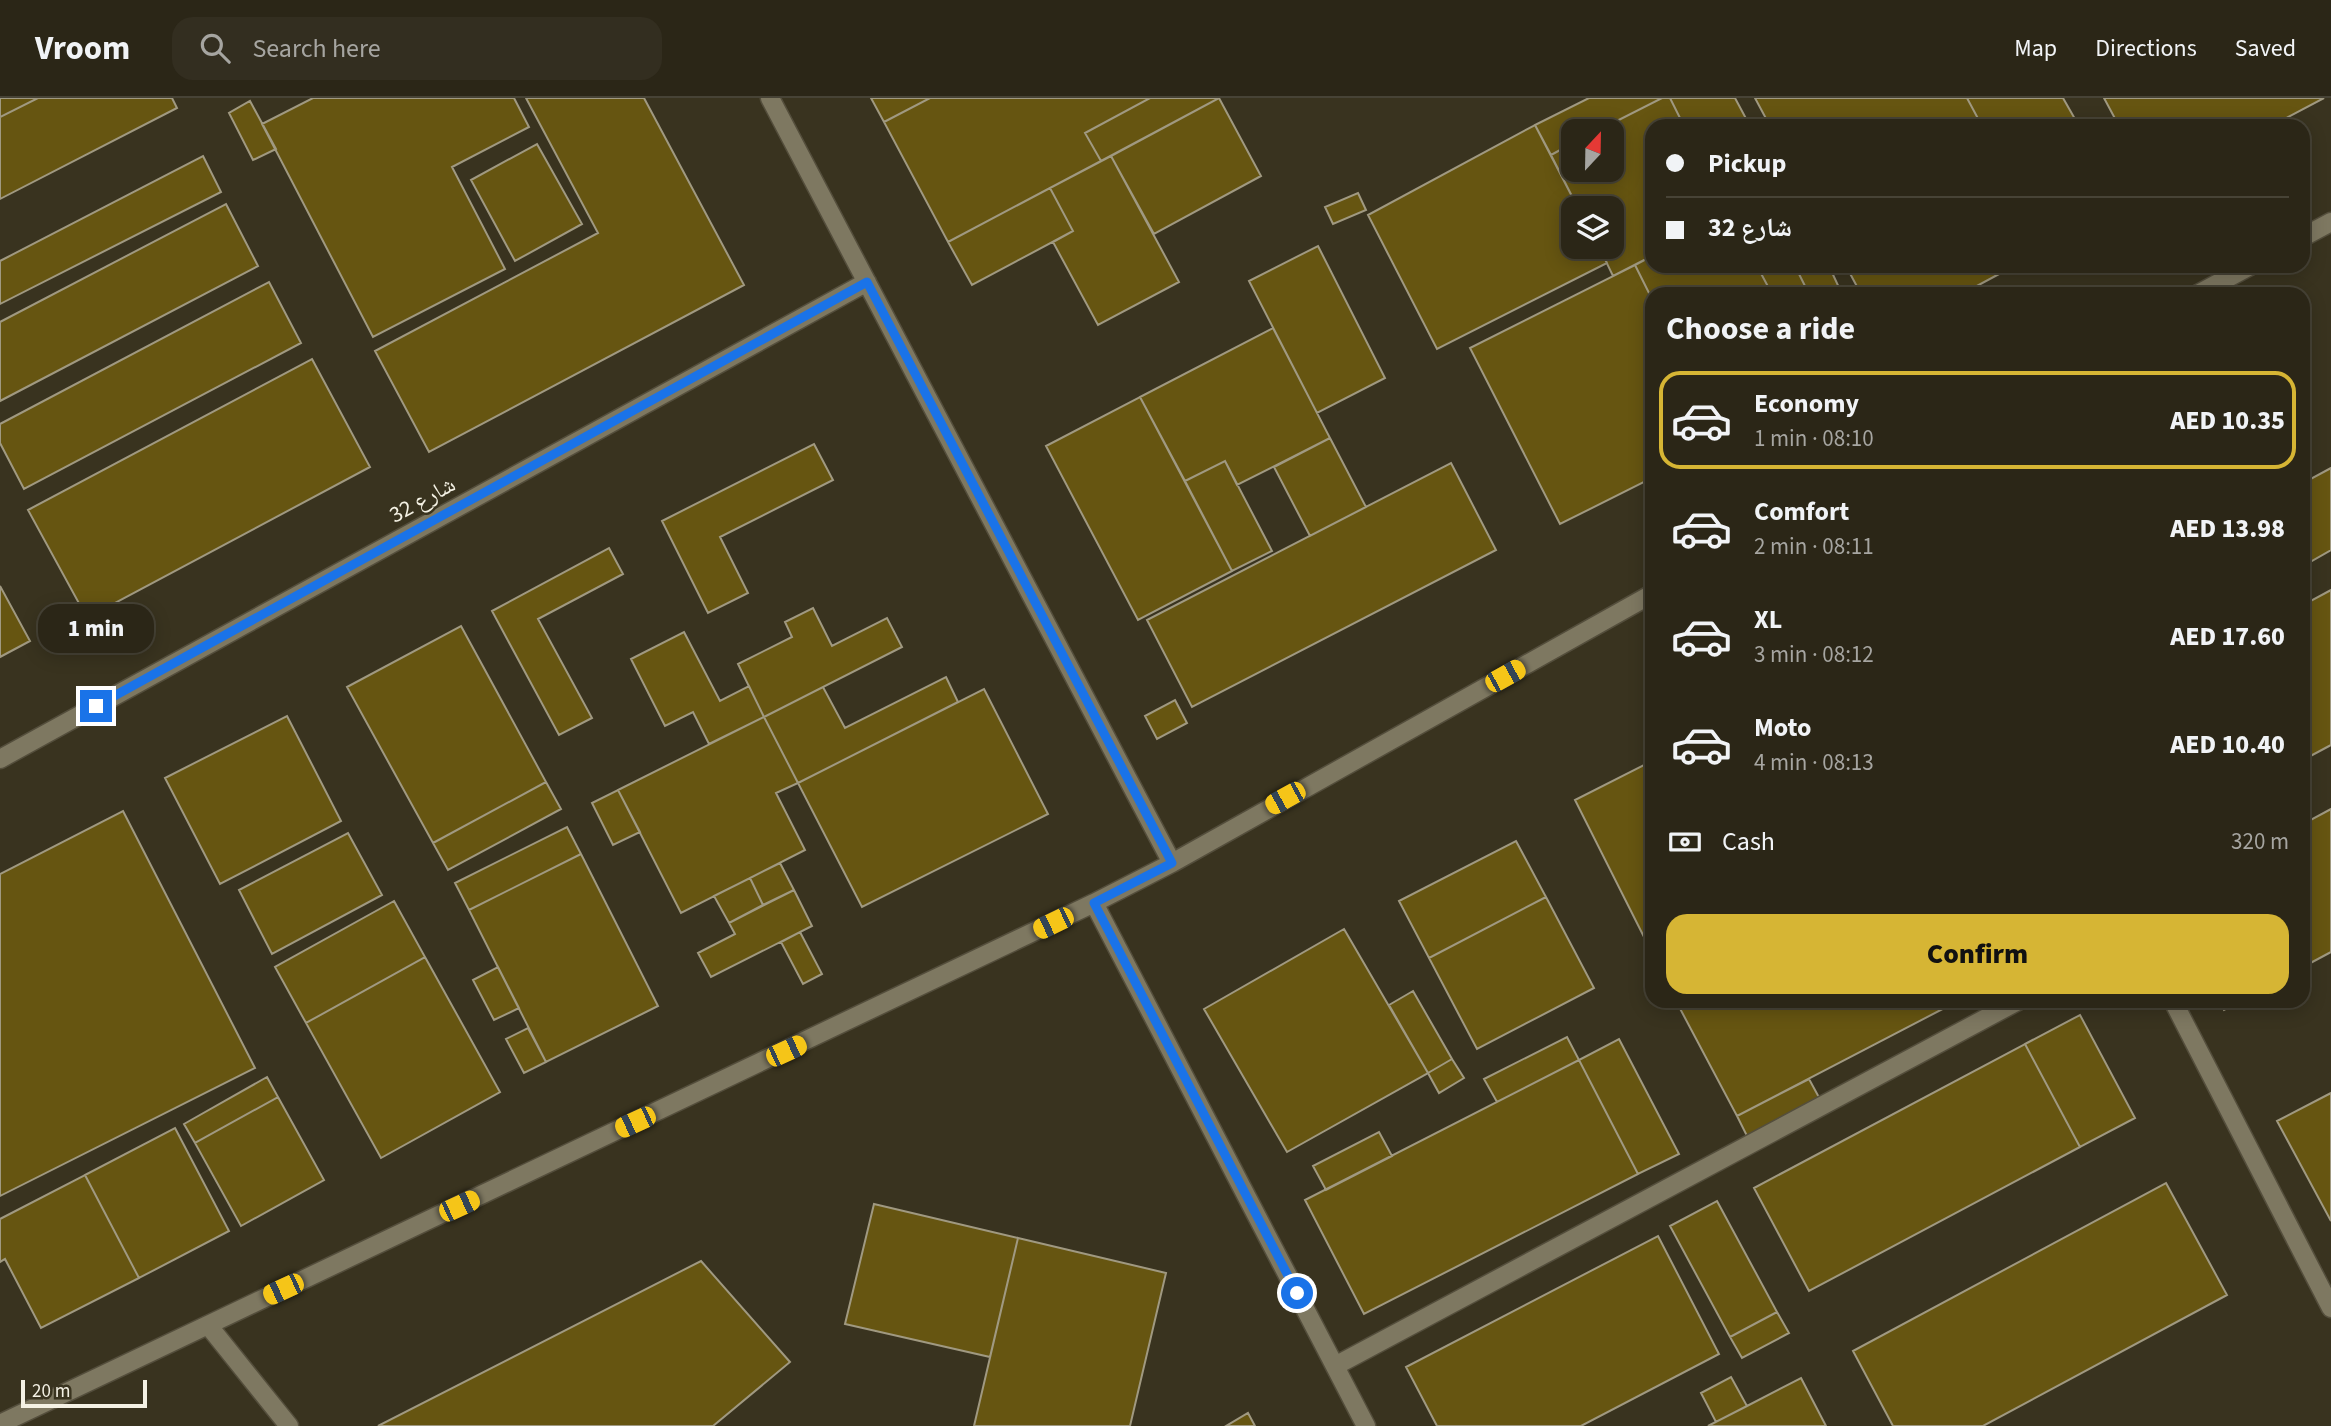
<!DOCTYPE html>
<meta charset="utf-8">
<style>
:root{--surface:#2b2617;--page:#332e20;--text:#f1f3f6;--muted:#a6a5a1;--line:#474336;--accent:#d6b534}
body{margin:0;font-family:"Source Sans 3","Noto Naskh Arabic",sans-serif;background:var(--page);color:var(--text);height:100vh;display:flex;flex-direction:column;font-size:26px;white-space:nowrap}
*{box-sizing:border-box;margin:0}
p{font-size:23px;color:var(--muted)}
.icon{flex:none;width:38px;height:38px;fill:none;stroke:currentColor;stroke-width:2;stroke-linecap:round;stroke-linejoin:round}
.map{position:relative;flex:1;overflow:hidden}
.sheet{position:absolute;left:1645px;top:189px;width:665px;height:721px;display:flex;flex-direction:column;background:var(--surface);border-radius:21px;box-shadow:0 4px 18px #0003,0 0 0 2px var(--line)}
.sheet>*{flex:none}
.banner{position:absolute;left:1645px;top:21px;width:665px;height:154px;border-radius:21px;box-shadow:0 4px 18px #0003,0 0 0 2px var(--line);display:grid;align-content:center;height:154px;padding:0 21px;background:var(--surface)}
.needle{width:46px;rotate:22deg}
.tools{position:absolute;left:1561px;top:21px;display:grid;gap:14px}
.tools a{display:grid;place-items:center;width:63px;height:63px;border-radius:14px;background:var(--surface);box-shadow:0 4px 18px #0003,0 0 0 2px var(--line);font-size:35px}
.scale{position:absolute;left:21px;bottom:18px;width:126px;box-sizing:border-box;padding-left:7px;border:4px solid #f4f1e4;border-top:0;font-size:19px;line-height:24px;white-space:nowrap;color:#f4f1e4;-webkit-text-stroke:5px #39331f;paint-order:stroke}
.end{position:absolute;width:32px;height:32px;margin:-16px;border:9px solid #1a73e8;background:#fff;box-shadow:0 0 0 4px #fff}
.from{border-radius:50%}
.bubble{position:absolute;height:49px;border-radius:21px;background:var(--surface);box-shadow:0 4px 18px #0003,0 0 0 2px var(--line);font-size:23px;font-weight:800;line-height:49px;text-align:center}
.car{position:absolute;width:21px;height:42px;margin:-21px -10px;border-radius:9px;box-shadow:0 0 5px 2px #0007;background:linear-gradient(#f5c518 24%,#345 0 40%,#f5c518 0 76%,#345 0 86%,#f5c518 0)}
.banner b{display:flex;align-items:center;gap:24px;height:66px;font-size:26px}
.banner b+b{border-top:2px solid var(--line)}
.banner i{width:18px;height:18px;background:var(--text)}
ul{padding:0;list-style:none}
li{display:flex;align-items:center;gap:21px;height:98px;margin:0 14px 10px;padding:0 7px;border:4px solid transparent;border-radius:21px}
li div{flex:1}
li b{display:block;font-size:26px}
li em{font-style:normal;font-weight:800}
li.active{border-color:var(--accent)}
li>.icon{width:63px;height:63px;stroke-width:1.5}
h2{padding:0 21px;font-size:32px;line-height:84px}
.pay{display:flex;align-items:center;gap:18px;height:77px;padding:0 21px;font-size:26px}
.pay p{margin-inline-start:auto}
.button{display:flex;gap:14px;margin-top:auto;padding:14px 21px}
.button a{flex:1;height:80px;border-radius:21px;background:var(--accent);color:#111;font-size:28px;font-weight:800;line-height:80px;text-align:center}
header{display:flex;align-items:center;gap:42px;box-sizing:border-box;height:98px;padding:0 35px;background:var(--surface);border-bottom:2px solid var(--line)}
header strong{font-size:33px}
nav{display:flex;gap:38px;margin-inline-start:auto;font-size:24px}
.search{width:490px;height:63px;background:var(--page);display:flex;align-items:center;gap:18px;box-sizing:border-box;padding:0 24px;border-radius:21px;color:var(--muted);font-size:26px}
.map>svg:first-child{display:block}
.building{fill:#651;stroke:#a09981;stroke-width:2}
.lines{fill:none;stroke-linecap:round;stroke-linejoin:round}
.minor-casing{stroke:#544e3c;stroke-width:21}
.minor{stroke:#7e7861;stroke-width:18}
.route{stroke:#1a73e8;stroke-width:9}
.labels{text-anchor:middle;stroke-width:5;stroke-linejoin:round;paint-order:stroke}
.street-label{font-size:23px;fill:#f4f1e4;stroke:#39331f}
</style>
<header>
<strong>Vroom</strong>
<div class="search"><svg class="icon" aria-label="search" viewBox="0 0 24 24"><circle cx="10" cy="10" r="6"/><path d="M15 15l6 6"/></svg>Search here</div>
<nav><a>Map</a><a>Directions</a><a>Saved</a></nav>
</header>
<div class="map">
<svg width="2331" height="1328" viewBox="0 0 2331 1328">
<rect width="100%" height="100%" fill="#39331f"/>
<path class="building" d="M0,0H38L0,19Z
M38,0H172L177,10L0,101V19Z
M313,0H514L529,29L452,69L505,171L373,239L262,26Z
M526,0H644L744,187L429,354L375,253L598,135Z
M871,0H930L884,24Z
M930,0H1150L1085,35L1101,63L948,144L884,24Z
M1150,0H1219L1101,63L1085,35Z
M1219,0L1261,78L1154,136L1111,58Z
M1589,0H1662L1597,33H1573V45L1551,57L1535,27Z
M1662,0H1670L1684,28H1652V158L1613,178L1599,149H1612V110H1578L1551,57L1573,45V72H1612V33H1597Z
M1670,0H1735L1750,28H1684Z
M1755,0H1967L1982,28H1770Z
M1967,0H2063L2079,28H1982Z
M2104,0H2324L2271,28H2119Z
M250,3L276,51L253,62L229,15Z
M1535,27L1578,110H1573V149H1599L1607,165L1437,251L1368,117Z
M537,46L582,126L515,163L471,82Z
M203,58L221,94L0,206V163Z
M1111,58L1179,184L1098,227L1053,144L1073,133L1050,90Z
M1050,90L1073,133L972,187L948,144Z
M1358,95L1366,112L1333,126L1325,109Z
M226,106L258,168L0,303V224Z
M1318,148L1385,280L1317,315L1249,183Z
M1652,158V168H1757L1772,196H1652V201L1635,167Z
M1635,167L1652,201V380L1560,426L1470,250Z
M1757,168H1795L1809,196H1772Z
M1795,168H1829L1842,196H1809Z
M1846,168H2014L1962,196H1861Z
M269,184L301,245L24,391L0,345V326Z
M1273,230L1330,340L1237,387L1225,363L1185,383L1140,299Z
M312,261L370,369L87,520L28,412Z
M1140,299L1232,473L1138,522L1046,348Z
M1330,340L1366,409L1310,438L1274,369Z
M814,346L833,382L720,439L748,495L708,515L662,423Z
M1225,363L1272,453L1232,473L1185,383Z
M1451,365L1496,452L1192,609L1147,522Z
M2331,370V452L2303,468V385Z
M609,450L623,476L538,521L592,620L559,637L492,513Z
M0,488L30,543L0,559Z
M2331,492V647L2303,662V507Z
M813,510L832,548L887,520L902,549L764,619L738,566L792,539L785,524Z
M461,528L546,684L433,745L347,589Z
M684,534L720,603L749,588L764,619L709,646L693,614L665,628L631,561Z
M946,579L958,604L798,685L764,619L823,589L845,630Z
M984,591L1048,716L862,809L798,685Z
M1175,602L1187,625L1157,641L1145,618Z
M287,618L341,723L220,786L165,680Z
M764,619L798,685L776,695L805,752L681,815L618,692Z
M1652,663V838L1645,841L1575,702Z
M546,684L561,711L448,772L433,745Z
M618,692L640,734L613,747L592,705Z
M2331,711V854L2303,869V726Z
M123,713L255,970L0,1098V776Z
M567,729L581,756L469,812L455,785Z
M348,735L382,797L272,856L239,792Z
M1516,743L1546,799L1429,860L1399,803Z
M581,756L658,908L546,964L469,812Z
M780,765L794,792L763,807L750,780Z
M750,780L763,807L729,825L714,798Z
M794,792L812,828L711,879L698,855L735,836L729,825Z
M1546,799L1594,890L1477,951L1429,860Z
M394,803L425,859L306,925L275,869Z
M1344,831L1428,975L1287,1054L1204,911Z
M800,834L822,876L803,886L781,844Z
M425,859L500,994L381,1060L306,925Z
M498,869L519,910L494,922L473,882Z
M1413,893L1452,961L1428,975L1389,907Z
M1676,903H1958L1737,1018Z
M2219,903H2241L2224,912Z
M2080,917L2135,1020L2080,1049L2025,946Z
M528,930L546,964L524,975L506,941Z
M1567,939L1579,962L1497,1004L1484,981Z
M1619,941L1679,1056L1638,1076L1579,962Z
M2025,946L2080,1049L1809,1193L1754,1090Z
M1452,961L1464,980L1439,995L1428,975Z
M1579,962L1638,1076L1364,1216L1305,1102Z
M267,979L278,999L195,1045L184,1026Z
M1809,981L1821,1003L1748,1040L1737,1018Z
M2331,995V1123L2277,1023Z
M278,999L324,1082L241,1128L195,1045Z
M175,1030L229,1133L139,1180L85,1077Z
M1379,1034L1392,1058L1326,1092L1313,1068Z
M85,1077L139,1180L41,1230L5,1161L0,1164V1121Z
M2166,1085L2227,1197L1983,1328H1893L1853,1253Z
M1717,1103L1777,1214L1730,1239L1670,1128Z
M874,1106L1018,1140L990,1259L845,1226Z
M1658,1138L1719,1256L1581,1328H1437L1406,1269Z
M1018,1140L1166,1175L1130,1328H974Z
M701,1163L790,1264L713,1328H378Z
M1777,1214L1789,1235L1742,1260L1730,1239Z
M1731,1279L1747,1308L1716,1324L1701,1295Z
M1801,1280L1826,1328H1708L1747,1308Z
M1248,1315L1255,1328H1226Z"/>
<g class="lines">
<defs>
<path id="minor" d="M770,0L1172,765
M2303,139L2331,124
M2198,196L2250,168
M0,661L867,184
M1094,805L1366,1328
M2173,903L2331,1210
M208,1227L289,1328
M1335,1268L2018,903
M0,1326L1094,805L1172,765L1652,496"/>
</defs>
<use href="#minor" class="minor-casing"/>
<use href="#minor" class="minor"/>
</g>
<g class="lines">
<path class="route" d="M96,608L867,184L1172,765L1094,805L1297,1195"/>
</g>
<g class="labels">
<g class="street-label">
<text transform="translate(422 401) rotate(-29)" y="8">شارع 32</text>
</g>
</g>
</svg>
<div class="tools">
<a><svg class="needle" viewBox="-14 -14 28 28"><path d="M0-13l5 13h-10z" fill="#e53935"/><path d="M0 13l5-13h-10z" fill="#a6a5a1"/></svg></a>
<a><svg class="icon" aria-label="layers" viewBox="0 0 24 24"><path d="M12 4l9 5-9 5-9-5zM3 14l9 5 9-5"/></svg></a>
</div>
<div class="scale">20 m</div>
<i class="end from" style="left:1297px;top:1195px"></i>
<i class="end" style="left:96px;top:608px"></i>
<div class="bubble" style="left:38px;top:506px;width:116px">1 min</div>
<i class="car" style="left:1505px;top:578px;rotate:61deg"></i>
<i class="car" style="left:1285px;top:700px;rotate:241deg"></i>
<i class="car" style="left:1053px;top:825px;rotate:244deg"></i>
<i class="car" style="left:786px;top:953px;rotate:65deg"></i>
<i class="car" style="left:635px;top:1024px;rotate:245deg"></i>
<i class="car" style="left:459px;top:1108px;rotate:65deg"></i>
<i class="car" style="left:283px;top:1191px;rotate:245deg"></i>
<div class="banner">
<b><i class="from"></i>Pickup</b>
<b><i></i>شارع 32</b>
</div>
<section class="sheet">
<h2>Choose a ride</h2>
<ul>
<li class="active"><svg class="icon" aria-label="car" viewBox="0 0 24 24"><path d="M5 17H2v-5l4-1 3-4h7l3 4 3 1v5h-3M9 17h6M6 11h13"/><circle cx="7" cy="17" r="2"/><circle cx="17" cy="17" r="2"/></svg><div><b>Economy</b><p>1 min · 08:10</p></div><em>AED 10.35</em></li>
<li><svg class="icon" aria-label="car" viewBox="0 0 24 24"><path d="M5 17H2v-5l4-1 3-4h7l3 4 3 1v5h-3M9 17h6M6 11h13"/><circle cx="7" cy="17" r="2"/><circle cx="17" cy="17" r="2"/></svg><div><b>Comfort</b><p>2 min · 08:11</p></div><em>AED 13.98</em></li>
<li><svg class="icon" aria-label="car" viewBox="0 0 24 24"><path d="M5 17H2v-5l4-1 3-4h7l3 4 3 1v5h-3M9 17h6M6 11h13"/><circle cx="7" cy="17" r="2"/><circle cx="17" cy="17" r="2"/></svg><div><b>XL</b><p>3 min · 08:12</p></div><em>AED 17.60</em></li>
<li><svg class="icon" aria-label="car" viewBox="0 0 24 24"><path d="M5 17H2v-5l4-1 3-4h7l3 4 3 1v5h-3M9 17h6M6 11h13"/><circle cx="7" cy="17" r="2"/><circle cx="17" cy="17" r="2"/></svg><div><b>Moto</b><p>4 min · 08:13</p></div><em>AED 10.40</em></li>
</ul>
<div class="pay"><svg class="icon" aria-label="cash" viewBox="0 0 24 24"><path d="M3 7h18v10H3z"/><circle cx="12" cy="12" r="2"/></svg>Cash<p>320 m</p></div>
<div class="button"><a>Confirm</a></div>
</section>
</div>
